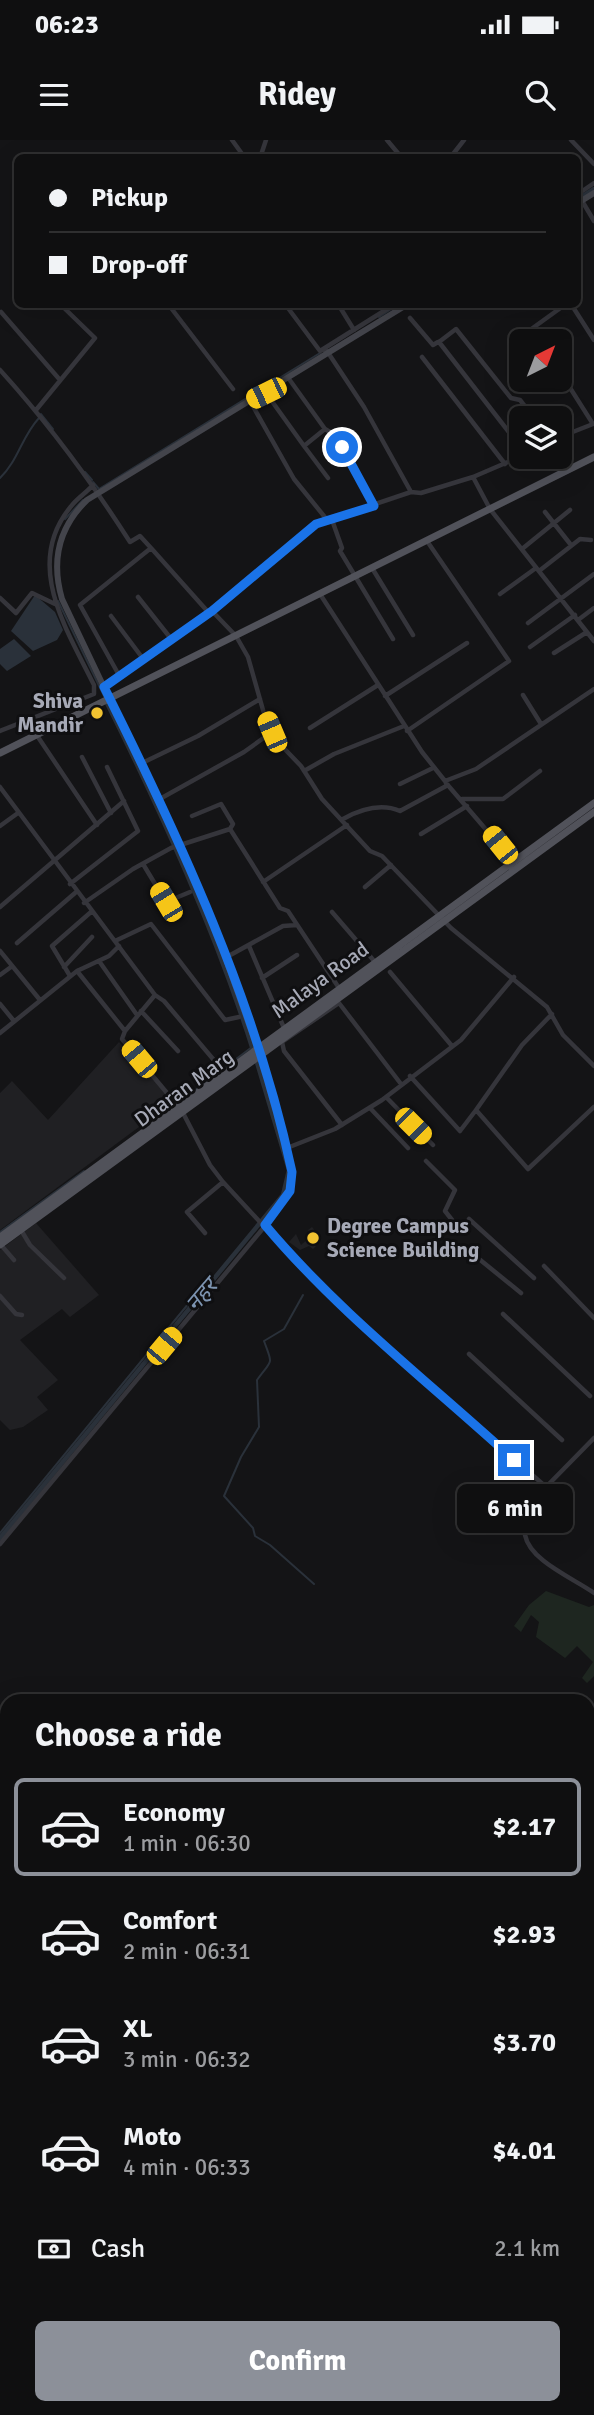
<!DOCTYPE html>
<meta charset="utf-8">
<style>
:root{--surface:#0f0f10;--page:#1d1d1e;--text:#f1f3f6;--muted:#9b9c9f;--line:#2f2f30;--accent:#8c9099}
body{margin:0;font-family:Signika,"Noto Sans Devanagari",sans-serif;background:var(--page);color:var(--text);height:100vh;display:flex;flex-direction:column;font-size:26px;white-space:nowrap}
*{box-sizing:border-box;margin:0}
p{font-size:23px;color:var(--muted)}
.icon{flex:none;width:38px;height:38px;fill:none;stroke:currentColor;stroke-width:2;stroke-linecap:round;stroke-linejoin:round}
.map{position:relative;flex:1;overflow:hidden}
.details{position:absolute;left:0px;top:1554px;width:595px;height:721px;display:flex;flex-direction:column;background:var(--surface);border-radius:21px 21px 0 0;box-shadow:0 7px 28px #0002,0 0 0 2px var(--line)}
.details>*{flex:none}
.guide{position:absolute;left:14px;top:14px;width:567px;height:154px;border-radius:10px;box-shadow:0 7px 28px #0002,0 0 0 2px var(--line);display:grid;align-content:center;height:154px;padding:0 35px;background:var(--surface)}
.needle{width:46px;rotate:42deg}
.fabs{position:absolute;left:509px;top:189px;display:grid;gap:14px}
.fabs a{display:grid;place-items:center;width:63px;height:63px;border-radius:10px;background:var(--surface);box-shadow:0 7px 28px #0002,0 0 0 2px var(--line);font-size:35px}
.end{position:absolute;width:32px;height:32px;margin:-16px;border:9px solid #1a73e8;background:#fff;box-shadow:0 0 0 4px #fff}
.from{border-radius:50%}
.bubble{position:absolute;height:49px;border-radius:10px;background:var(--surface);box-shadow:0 7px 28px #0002,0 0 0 2px var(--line);font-size:23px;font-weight:700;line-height:49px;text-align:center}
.car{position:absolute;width:21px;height:42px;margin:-21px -10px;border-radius:9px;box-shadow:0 0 5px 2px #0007;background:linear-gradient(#f5c518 24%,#345 0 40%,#f5c518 0 76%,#345 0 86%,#f5c518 0)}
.guide b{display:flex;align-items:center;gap:24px;height:66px;font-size:26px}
.guide b+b{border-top:2px solid var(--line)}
.guide i{width:18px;height:18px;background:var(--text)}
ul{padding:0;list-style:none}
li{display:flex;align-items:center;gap:21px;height:98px;margin:0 14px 10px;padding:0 21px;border:4px solid transparent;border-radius:10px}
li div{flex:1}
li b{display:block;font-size:26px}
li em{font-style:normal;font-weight:700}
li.active{border-color:var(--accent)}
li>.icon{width:63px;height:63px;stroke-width:1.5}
h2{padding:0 35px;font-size:32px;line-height:84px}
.pay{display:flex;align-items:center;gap:18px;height:77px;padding:0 35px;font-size:26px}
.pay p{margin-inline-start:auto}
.primary-button{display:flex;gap:14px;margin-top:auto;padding:14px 35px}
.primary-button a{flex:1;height:80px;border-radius:10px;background:var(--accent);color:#fff;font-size:28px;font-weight:700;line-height:80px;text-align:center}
.status{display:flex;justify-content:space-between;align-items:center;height:49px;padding:0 35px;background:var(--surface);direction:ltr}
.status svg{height:19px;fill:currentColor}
header{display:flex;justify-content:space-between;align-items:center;height:91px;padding:0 35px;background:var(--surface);font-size:32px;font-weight:700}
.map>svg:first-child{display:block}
.built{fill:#202023}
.green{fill:#1e2620}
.water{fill:#2a313a}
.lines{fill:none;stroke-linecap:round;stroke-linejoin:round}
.stream{stroke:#2a313a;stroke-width:2}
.canal{stroke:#2a313a;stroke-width:4.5}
.street{stroke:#35353b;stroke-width:4.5}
.secondary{stroke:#43444b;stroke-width:6}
.primary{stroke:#51525a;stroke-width:7}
.route{stroke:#1a73e8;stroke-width:9}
.poi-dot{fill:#f1c231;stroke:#0f0f11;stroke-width:2.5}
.labels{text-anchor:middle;stroke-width:6;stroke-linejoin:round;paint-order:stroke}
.poi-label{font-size:21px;font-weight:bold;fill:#a6a9b6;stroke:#0f0f11;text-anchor:end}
.street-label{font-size:21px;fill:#a6a9b6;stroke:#0f0f11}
.water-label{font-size:23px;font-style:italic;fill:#7d94b1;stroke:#0f0f11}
</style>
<div class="status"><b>06:23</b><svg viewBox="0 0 49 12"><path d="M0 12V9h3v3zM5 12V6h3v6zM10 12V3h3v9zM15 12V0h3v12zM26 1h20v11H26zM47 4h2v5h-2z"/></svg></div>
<header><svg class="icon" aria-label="menu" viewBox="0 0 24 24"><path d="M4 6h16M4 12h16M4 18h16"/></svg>Ridey<svg class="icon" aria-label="search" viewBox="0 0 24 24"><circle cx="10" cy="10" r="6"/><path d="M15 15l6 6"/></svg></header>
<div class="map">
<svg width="594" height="2275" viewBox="0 0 594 2275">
<rect width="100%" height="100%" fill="#141416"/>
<path class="built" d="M119,902L174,961L0,1090V953L12,941L48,980Z
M36,1083L99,1155L70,1177L62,1169L20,1200L58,1240L37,1257L48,1270L23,1287L10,1290L0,1280V1110Z
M312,1087L320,1097L313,1103L316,1106L313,1109L309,1106L300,1110L289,1102L296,1094L301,1105L312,1095L308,1090Z"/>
<path class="green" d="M546,1451L589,1467L594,1465V1536L587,1543L582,1538L593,1522L577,1506L565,1518L536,1497L539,1482L531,1475L521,1492L514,1486L529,1465Z
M0,2155L7,2164L4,2167L7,2168L5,2194L1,2189Z"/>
<path class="water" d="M35,455L55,472L63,490L57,500L33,511L11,491Z
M14,499L31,516L7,531L0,524V509Z"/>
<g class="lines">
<path class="stream" d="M379,177L399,164
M41,274L53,289
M85,332L92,340
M0,338C18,321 22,296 39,278
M93,342L99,349L320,213
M65,379L83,360
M58,461L104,556
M178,963L252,907
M162,974L173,966
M0,1092L84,1031
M303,1155L284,1189L264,1201C273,1226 273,1218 257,1240L259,1287L241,1317L224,1356L253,1388L255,1396L270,1405L314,1444
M0,1393L189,1163L193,1159L197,1161"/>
<path class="canal" d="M578,59L594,49
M106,561C162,674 215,790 253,910
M0,1398L283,1055L289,1030L256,919
M0,1841L7,1902"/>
<path class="street" d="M232,0L245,18
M387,0L402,18
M571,0L594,24
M260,18L266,0
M450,18L464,0
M578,54L594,81
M578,54L594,43
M168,164L233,249
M285,164L320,211L395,164
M338,164L354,190
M571,164L594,200
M1,172L60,240
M410,178L433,205L438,202
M538,201L530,190L566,164
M325,208L364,267L411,352
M422,217L505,324
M0,230C49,284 91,341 130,402L140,396L151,408
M560,232L593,284
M289,239L325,289
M266,253L304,306
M250,261L294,339L328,381
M36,270L95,198L60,164
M560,297L593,284
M522,309L439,202L456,189L511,258L520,260L534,278
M473,337L522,316
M328,338L304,306L325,289L335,295L374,366
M545,372L571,405
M332,380L342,408L340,411L393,499
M522,409L570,370
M372,428L413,495
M539,431L580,399L591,400
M320,454L422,612L445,641L476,629L594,549
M500,454L536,428
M138,457L172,500
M0,458L16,473L32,453L55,464
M212,471L236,496L248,517L265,577L277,601L301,626L322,659L370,711L382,716L451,788L547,867L563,895L594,926
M111,476L144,520
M578,480L594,468
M528,483L594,434
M530,507L575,475
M554,513L587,492
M120,537L80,465L151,408L209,473
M104,547L212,471L316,384L411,352L421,353L473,337L490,369L594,501
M523,555L541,584
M385,556L467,503
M310,588L378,545
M0,591L94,554V545C66,488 22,422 73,364C79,357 87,352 93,345
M407,591L509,521L427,401
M36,594L97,685
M82,617L111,673
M140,624L198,596L260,559
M304,631L334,614L404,586
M446,643L513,721
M400,644L433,628
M0,647L155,855L125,891L122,899L182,971L210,1025L223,1042L296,1121L387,1207L546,1347
M462,659H503L540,631
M158,660L244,612L272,592
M192,676L221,664L233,684L230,689
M343,679C361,669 381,663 400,671L448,645
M0,686L18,673
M421,694L467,666
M143,724L166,762L190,752
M263,742L347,685
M70,744L138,691L107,627
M365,747L391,725
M84,763L133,729L171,708L230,689L280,768L288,771L339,848
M0,767L124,661
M332,772L375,822
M115,801L151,784L225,880L239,877
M17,803L75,753
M249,806L284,888
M0,811L40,860
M225,818L283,786L297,785
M99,821L137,875
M64,827L92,797
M77,831L125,891
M390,832L452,906
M0,835L11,827
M70,836L52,806L91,772
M262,838L297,815
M155,855L164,861L224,932
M0,864L14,881
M141,871L178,911
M552,874L522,905L476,970L528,1029L594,967
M0,893L77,831L109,816L119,806
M259,916L292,1032L290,1051L265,1085
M410,936L460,991L476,970
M386,957L433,1005
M370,968L408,1008
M342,985L284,911L282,902L339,863L401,944
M287,1008L335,989L382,960L461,900L514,837
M426,1021L455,1050L445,1071L456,1085
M469,1079L534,1138
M21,1090L30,1105L64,1138
M205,1093L187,1072L223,1042
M1,1105L14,1120
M468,1110L521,1153
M544,1126L594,1178
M0,1156L16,1174L22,1175
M503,1174L590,1256
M469,1214L562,1300
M594,1298L546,1347L525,1395C530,1421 573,1438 594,1453
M0,1404L265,1086
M0,1588L7,1594
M588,1598L594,1604
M0,1854L7,1846
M588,2004L594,2052
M588,2144L594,2145
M0,2210L7,2205
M0,2268L7,2259
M1,2275L7,2267"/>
<path class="secondary" d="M578,63L594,53
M259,913L215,788L179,705L62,459C51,421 58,388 87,360L408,164"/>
<path class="primary" d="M0,613L594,317
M0,1097L594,663
M0,1105L594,672
M588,1577L594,1569"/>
</g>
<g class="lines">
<path class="route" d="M342,307L374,366L316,384L212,471L104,547C181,701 256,863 292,1032L290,1051L265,1085C338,1172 430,1243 514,1320"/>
</g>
<g class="poi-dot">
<circle cx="97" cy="573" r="7"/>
<circle cx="313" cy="1098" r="7"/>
</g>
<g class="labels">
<g class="poi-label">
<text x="83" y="568">Shiva<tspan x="83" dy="24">Mandir</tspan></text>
<text x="327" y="1093" text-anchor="start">Degree Campus<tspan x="327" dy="24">Science Building</tspan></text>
</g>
<g class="street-label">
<text transform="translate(320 840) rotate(-36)" y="7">Malaya Road</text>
<text transform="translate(184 948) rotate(-36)" y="7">Dharan Marg</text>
</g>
<g class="water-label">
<text transform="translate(201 1155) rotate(-50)" y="8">नहर</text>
</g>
</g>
</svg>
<div class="fabs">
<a><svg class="needle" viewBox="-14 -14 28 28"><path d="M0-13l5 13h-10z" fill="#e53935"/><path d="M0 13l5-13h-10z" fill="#9b9c9f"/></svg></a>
<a><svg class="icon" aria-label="layers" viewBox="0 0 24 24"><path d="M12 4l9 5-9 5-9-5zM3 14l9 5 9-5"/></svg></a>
</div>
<i class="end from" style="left:342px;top:307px"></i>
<i class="end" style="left:514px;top:1320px"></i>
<div class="bubble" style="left:457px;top:1344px;width:116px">6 min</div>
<i class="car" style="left:266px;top:253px;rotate:244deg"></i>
<i class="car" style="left:272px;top:592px;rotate:337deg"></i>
<i class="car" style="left:500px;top:705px;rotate:321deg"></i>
<i class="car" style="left:166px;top:762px;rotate:329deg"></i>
<i class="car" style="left:139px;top:919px;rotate:320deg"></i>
<i class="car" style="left:413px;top:986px;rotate:135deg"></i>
<i class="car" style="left:164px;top:1206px;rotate:40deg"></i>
<div class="guide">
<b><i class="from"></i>Pickup</b>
<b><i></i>Drop-off</b>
</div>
<section class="details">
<h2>Choose a ride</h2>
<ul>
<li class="active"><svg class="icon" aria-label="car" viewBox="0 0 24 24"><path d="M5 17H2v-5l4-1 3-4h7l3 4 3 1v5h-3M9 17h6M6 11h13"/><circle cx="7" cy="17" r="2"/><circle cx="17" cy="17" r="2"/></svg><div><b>Economy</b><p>1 min · 06:30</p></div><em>$2.17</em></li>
<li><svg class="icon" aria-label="car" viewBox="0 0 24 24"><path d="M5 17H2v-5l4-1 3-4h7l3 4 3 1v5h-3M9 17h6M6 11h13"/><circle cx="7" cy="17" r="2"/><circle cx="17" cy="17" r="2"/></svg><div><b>Comfort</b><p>2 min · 06:31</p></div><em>$2.93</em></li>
<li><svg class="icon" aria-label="car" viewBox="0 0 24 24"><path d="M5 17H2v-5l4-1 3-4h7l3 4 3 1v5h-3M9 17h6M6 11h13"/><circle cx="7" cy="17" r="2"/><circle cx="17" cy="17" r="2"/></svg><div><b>XL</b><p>3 min · 06:32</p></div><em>$3.70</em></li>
<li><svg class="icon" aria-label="car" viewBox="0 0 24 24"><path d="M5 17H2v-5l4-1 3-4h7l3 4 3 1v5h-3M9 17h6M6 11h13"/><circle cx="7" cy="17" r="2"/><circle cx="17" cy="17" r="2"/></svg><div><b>Moto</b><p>4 min · 06:33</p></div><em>$4.01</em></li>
</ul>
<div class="pay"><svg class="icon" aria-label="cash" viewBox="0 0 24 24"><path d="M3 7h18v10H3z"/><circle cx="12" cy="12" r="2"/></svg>Cash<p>2.1 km</p></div>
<div class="primary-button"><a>Confirm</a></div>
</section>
</div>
